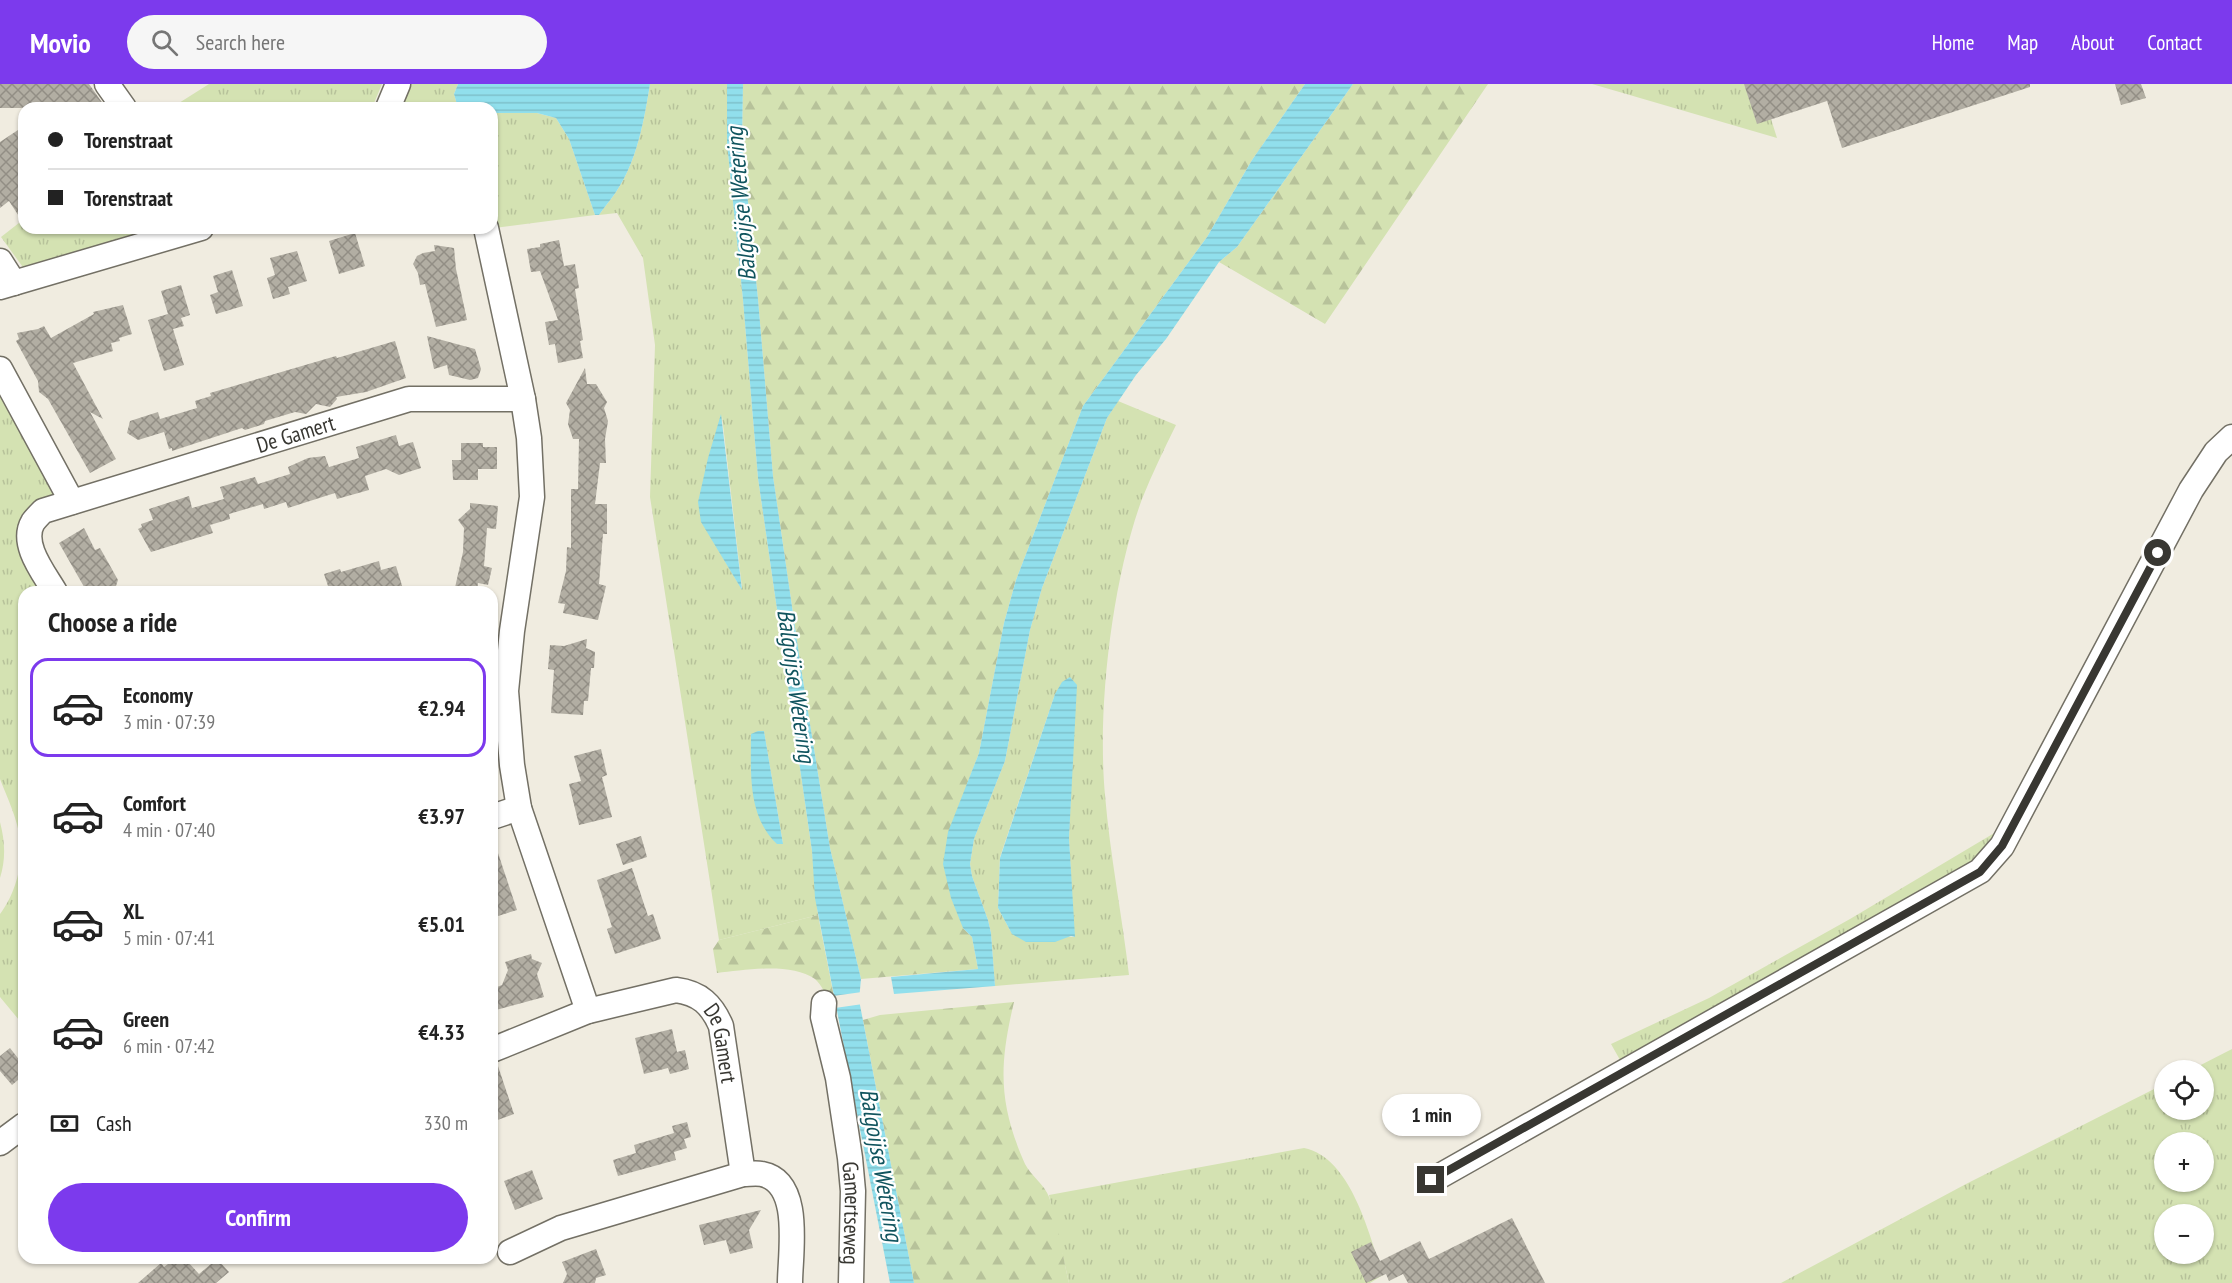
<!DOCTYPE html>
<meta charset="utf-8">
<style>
:root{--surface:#fff;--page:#f6f6f6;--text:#222;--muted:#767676;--line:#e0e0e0;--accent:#7c3aed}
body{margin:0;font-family:"PT Sans Narrow",sans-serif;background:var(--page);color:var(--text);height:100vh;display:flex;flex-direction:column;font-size:22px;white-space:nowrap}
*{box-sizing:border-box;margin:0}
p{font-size:20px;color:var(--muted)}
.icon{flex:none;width:33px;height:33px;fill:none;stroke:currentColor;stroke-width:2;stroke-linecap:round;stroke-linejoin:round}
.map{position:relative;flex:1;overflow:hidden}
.sheet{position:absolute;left:18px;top:502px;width:480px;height:678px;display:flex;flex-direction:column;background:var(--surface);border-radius:18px;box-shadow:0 2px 4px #0004}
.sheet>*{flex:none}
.hud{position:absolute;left:18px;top:18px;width:480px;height:132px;border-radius:18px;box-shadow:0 2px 4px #0004;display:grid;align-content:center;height:132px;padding:0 30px;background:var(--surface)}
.controls{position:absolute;left:2154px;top:976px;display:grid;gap:12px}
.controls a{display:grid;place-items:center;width:60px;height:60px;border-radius:50%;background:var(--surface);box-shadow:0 2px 4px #0004;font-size:30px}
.end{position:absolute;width:27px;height:27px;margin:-14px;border:8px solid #383732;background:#fff;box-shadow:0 0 0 3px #fff}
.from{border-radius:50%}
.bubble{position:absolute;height:42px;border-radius:21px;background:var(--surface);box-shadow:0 2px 4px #0004;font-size:20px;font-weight:700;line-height:42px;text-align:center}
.hud b{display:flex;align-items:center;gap:21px;height:57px;font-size:22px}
.hud b+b{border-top:2px solid var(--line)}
.hud i{width:15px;height:15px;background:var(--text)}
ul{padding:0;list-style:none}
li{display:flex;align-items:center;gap:18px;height:99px;margin:0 12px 9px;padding:0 18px;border:3px solid transparent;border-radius:18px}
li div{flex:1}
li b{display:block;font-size:22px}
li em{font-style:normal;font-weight:700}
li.on{border-color:var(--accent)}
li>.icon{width:54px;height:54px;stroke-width:1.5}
h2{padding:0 30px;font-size:27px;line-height:72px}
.pay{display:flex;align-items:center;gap:15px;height:66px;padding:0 30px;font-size:22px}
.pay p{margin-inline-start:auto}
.action{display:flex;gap:12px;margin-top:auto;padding:12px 30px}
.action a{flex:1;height:69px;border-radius:36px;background:var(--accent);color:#fff;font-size:24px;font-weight:700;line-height:69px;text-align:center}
header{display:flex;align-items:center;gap:36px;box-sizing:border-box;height:84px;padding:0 30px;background:var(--accent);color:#fff}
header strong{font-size:28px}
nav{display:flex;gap:33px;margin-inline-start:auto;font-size:21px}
.search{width:420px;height:54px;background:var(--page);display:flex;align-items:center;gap:15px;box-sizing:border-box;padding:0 21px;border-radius:33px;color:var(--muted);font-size:22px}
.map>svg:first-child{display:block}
.grass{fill:url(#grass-tufts);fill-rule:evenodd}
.forest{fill:url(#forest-firs)}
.water{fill:url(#water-rules)}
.pier{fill:#f0ece0}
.building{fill:url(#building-cross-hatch)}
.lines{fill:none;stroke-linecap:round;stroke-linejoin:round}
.minor-casing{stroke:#737065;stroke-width:27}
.minor{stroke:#fff;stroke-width:24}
.route{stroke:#383732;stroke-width:8}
.labels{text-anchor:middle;stroke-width:4.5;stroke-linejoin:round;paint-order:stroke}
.street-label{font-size:22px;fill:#383732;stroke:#fff}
.water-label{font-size:24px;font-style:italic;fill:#10545e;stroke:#fff}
</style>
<header>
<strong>Movio</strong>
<div class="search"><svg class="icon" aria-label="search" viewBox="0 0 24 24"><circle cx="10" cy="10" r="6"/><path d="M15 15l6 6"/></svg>Search here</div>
<nav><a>Home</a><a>Map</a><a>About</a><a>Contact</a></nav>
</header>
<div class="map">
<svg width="2232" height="1199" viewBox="0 0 2232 1199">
<defs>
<pattern id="grass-tufts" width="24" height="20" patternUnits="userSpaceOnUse" patternTransform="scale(1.5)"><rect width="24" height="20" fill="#d4e2b2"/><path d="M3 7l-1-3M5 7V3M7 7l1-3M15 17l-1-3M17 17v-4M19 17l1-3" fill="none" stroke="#b7c29a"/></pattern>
<pattern id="forest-firs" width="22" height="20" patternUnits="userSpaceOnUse" patternTransform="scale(1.5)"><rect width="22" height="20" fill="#d4e2b2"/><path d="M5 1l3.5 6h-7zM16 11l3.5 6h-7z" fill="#b7c29a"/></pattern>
<pattern id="water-rules" width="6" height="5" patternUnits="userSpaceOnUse" patternTransform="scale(1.5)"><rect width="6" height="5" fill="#91dfec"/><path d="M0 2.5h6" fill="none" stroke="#7ec0cb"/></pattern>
<pattern id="building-cross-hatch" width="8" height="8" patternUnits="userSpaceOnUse" patternTransform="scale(1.5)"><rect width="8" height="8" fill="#b2aea3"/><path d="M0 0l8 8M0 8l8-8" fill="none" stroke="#928e85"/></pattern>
</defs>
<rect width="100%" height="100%" fill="#f0ece0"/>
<path class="grass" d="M209,0H382L372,24H171Z
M410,0H458L454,10L458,24H397Z
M650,0H727V59L743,216L758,394L812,767L818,831L719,856L650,413L655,261L643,174L617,129L599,131C604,123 611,116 616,108C637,77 644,37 650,0ZM722,332L742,504H741L723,474ZM764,647L783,760L751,669V651Z
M1592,0H1760L1777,54Z
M492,29H537L556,34L569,55L595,131L494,144L492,128Z
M24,135V144H170L25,186L1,153Z
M0,303L56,411L38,422L45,508H24V942L0,913V830C15,811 24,779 20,754C17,734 7,713 0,695Z
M1118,317L1176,341C1164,365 1152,390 1142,415C1112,497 1097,624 1105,711C1110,771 1122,831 1129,891L995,902L991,849L988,836L972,792L970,780L974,755L1005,677L1030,546L1042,504L1107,334ZM1055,610L1072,678L1069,754L1074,853L1012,850L998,824L1000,773Z
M0,738C5,757 6,775 0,794Z
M2001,745L1975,784L1624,983L1611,960L1709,914L1850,835Z
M2232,965V1199H1781L1966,1100L2164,1000V1026H2204V987H2189ZM2164,1059H2204V1098H2164ZM2164,1131H2204V1170H2164Z
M1304,1064C1352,1074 1369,1151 1383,1191L1370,1199H1069L1049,1111Z"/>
<path class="forest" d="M743,0H1305L1252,76L1207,153L1083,322L1016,496L1004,539L979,669L966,703L963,844L972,853L978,885L861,895L830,764L801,584L773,392L758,215L742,59Z
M1353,0H1488L1325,240L1219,178L1237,163Z
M818,831L835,918L831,919C826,911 821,900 815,895C791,878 745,886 717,889L713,865L719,856Z
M1014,918C999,981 998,1019 1025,1080C1031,1092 1045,1101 1049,1113C1059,1140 1062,1171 1069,1199H914L863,936L880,931Z"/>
<path class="water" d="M458,0H650C644,37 637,77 616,108C611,116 604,123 599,131H595L569,55L556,34L537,29H492V24H458L454,10Z
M727,0H743L742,59L758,215L773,392L801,584L830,764L861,895L859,916L914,1199H890L815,814L812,767L758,394L743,216L727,59Z
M1305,0H1353L1237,163L1219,178L1166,255L1136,291L1107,334L1042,504L1030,546L1005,677L974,755L970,780L972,792L988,836L991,849L995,902L894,910L891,893L978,885L972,853L963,844L951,814L943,780L948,748L979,669L1004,539L1016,496L1083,322L1207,153L1252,76Z
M721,330L742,506L701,438L698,418L708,374Z
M1070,593L1077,601L1069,754L1075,853L1071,852L1055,858H1026L1012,850L998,824L1000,774L1055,610L1062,598Z
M758,647H764L783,760H777C747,732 751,688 751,650Z"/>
<path class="pier" d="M862,908L863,920L835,924L833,912Z"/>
<path class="building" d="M0,0H89L106,24H0Z
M1744,0H2030V3L1842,64L1827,17L1757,40Z
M2115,0H2141L2146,14L2121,21Z
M24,42V140L9,117L0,124V58Z
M355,149L365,182L339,190L329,157Z
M559,156L564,182L575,180L579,204L575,205L583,256L580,257L583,274L558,279L555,260L549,261L545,238L558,236L540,187L531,188L527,165L540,163V160Z
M434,161L454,164L456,185L467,236L436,243L425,200L420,201L418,189L413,180L417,172L423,169L435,167Z
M297,167L307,197L288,203L290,210L273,215L267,194L275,191L270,174Z
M232,186L243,222L216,230L210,211L218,208L213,192Z
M181,201L190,231L181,234L184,242L173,245L184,281L164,287L148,236L168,230L161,207Z
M123,221L132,250L119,254L120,257L111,259L113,267L73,279L103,335L90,328L116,375L90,389L48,315L39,308L38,297L16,257L19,255L17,249L38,245L44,242L51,254L94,230L93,228Z
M427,252L475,265L481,285L478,294L470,296L449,291L447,281L434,285Z
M395,257L406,294L366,308L336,313L337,315L330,323L316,320L306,330L295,328L265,337L264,340L245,346L242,344L172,367V364L169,365L162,341L164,348L138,356L127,349L130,337L158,328L160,335L197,324L195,317L211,312L210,309L336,272L337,274Z
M585,284L587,300H596L607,318L604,324L608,337L605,355L606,379H600L595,420H607V450H603L599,500L606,502L598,536L563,529L565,520L558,519L566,487L567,463L571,464V405H578L579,355H573L568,340L570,326L566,319Z
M396,351L399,362L413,358L421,384L399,391L386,385L365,392L369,406L337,415L335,409L288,424L286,418L264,425L263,420L229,430L230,435L210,441L213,449L151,468L138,445L142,443L141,440L153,436L149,425L189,412L192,424L224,415L220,403L255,393L258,400L290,390L288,383L308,374L325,372L329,383L359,374L356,363Z
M461,359H483V363H497V385H478V396H453L452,376H461Z
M470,419L498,422L496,445L487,444L484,482L492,484L488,501L478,499L477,508H454L463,468L464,444L458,436L470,425Z
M84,444L95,466L100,464L118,496L114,508H87L59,459Z
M379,477L381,486L396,482L404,508H330L324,490L340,485L341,488Z
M587,555L586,564L595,568L594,584H591L588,617H584L583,631L551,629L554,586L548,585L550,561L564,562Z
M601,665L607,691L602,693L612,733L579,741L569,700L581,697L574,672Z
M641,752L647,773L623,781L616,760Z
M492,760H495L517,826L498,832L492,814Z
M632,784L648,832L653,830L661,855L615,870L607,845L612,843L597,796Z
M531,870L532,875L542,879L537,890L544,913L492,927V905L502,901L508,886L505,878Z
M672,945L677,968L685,966L689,985L670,990L668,984L644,990L635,954Z
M10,964L24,982V991L12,1001L0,987V972Z
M497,979L514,1030L492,1038V980Z
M687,1038L691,1053L684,1055L687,1064L674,1068L676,1076L618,1092L613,1076L636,1069L634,1061L674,1049L672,1042Z
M532,1086L543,1115L515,1126L504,1097Z
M761,1126L749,1146L753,1164L730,1170L726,1156L704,1161L699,1141Z
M1512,1134L1545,1199H1408L1403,1190L1389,1197L1386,1190L1366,1199L1351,1168L1371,1158L1380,1177L1420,1157L1429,1175Z
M596,1165L606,1191L596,1194L595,1199H563L567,1190L562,1178Z
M217,1175L229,1188L216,1199H138L161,1179L164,1183L172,1177L188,1178L199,1190Z"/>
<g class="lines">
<defs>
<g id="minor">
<path d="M107,0L124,24"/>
<path d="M388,24L398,0"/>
<path d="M486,144L523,315L529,354L532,413L512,547L506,607L512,681L519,724L588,927"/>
<path d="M0,177L14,199"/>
<path d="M0,203L201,144"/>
<path d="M0,285L72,418"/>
<path id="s1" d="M55,508C44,489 20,460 33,438C36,434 40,430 43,427L409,315H523"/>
<path d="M492,733L519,724"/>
<path id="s2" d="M824,919L823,933L838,994L850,1074L853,1107L851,1199"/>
<path id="s3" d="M492,966L588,927L676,906C700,909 712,921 721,942L743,1090"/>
<path d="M0,1059L24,1041"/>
<path d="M1431,1097L1980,787L2002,762L2191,406L2216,368L2232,353"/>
<path d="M510,1168L561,1144L743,1090C749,1090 756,1089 762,1090C803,1098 790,1169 790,1199"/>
</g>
</defs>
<use href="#minor" class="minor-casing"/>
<use href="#minor" class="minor"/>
</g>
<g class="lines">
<path class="route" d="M1431,1096L1980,788L2002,762L2158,469"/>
</g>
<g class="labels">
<g class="street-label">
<text dy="8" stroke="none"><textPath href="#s1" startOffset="356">De Gamert</textPath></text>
<text dy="8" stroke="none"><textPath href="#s3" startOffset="272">De Gamert</textPath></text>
<text dy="8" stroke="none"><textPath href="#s2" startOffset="213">Gamertseweg</textPath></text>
</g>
<g class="water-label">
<text transform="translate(741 120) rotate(-95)" y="8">Balgoijse Wetering</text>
<text transform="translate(796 602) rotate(82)" y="8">Balgoijse Wetering</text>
<text transform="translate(881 1081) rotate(80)" y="8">Balgoijse Wetering</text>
</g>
</g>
</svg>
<div class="controls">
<a><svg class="icon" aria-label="locate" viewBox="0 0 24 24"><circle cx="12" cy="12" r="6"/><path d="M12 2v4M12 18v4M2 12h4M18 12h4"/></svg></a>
<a>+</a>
<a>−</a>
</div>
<i class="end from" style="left:2158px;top:469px"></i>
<i class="end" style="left:1431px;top:1096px"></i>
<div class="bubble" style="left:1382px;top:1010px;width:99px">1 min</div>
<div class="hud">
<b><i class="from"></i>Torenstraat</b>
<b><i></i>Torenstraat</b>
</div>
<section class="sheet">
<h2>Choose a ride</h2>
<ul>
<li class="on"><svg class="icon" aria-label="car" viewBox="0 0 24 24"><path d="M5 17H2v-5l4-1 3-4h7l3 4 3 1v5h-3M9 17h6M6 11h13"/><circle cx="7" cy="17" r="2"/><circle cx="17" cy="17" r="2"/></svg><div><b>Economy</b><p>3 min · 07:39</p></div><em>€2.94</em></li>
<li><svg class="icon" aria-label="car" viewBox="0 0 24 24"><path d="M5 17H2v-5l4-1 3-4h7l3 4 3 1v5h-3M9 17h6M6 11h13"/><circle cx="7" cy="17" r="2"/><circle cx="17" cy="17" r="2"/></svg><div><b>Comfort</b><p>4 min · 07:40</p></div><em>€3.97</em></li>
<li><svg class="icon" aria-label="car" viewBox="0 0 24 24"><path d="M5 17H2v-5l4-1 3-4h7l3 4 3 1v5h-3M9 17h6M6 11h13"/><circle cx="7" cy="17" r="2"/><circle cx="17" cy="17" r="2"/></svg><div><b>XL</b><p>5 min · 07:41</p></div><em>€5.01</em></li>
<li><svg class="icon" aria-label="car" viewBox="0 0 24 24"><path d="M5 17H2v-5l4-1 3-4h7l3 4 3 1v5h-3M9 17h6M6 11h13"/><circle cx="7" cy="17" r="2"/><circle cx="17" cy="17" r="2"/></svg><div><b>Green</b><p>6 min · 07:42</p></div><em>€4.33</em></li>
</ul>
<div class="pay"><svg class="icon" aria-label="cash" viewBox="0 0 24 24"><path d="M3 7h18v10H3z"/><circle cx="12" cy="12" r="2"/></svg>Cash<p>330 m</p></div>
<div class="action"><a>Confirm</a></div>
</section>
</div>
